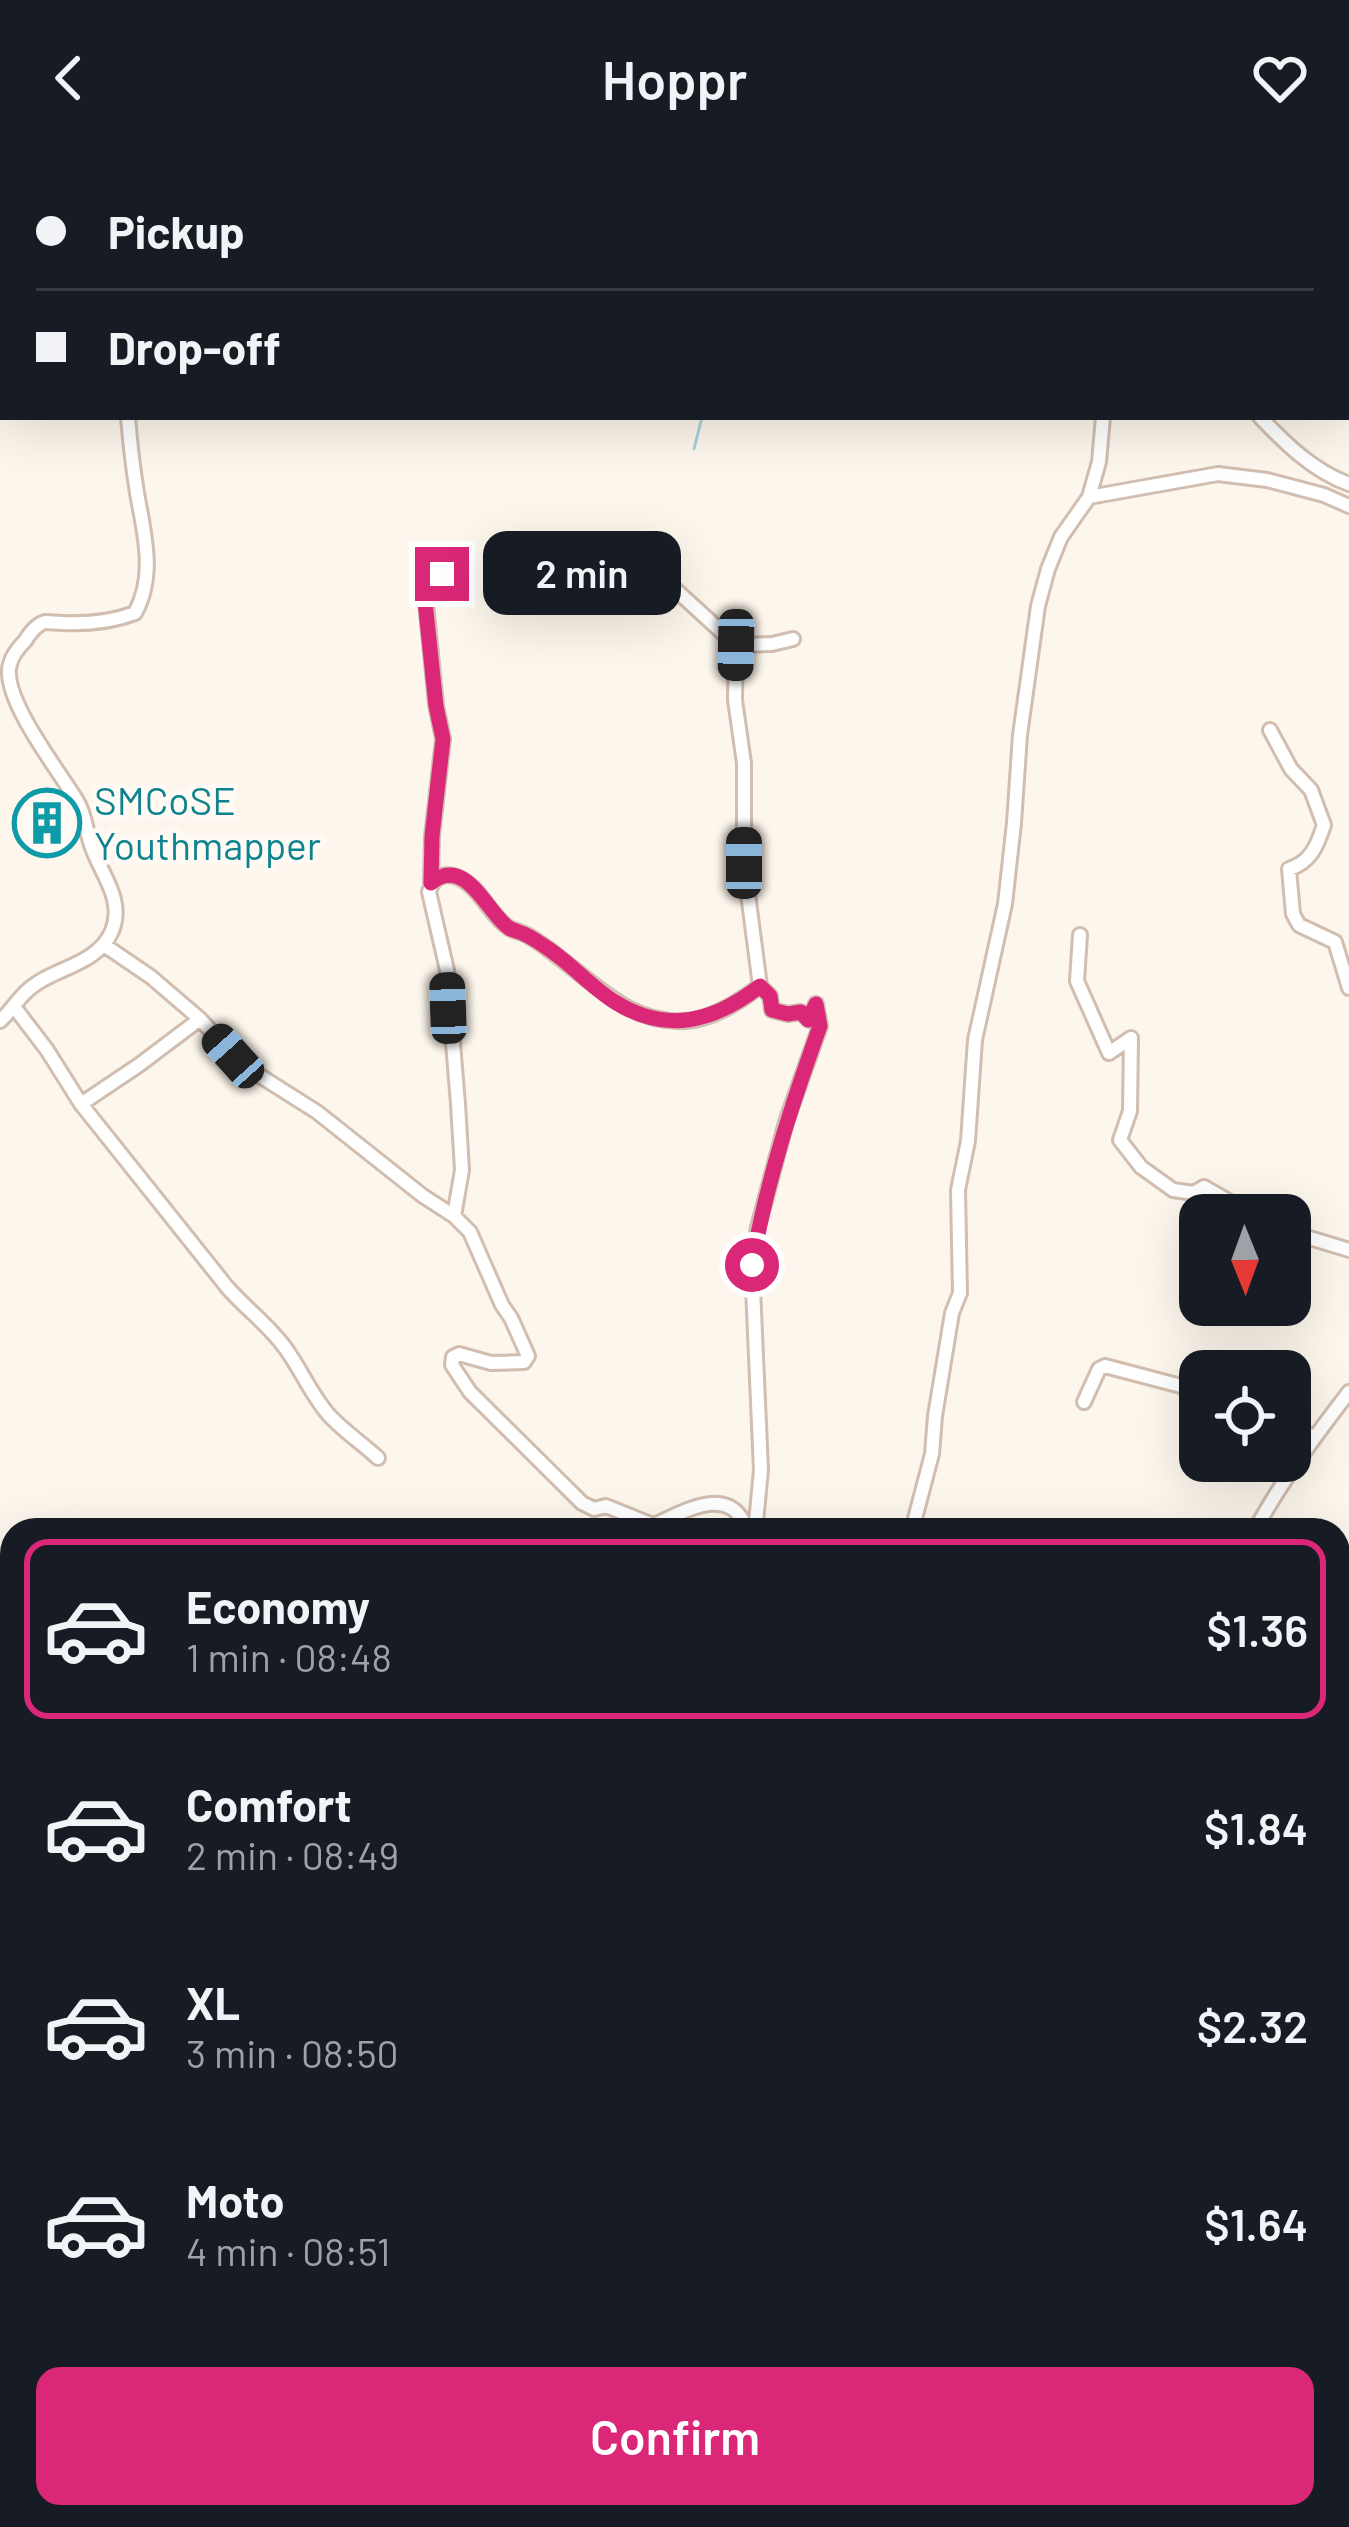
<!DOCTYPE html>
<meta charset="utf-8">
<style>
:root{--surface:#171b24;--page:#242831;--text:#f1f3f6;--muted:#9ea1a6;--line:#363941;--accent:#db2777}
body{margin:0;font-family:Barlow,sans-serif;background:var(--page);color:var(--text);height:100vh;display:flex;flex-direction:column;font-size:45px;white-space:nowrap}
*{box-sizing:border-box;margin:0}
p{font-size:39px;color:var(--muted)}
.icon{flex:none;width:66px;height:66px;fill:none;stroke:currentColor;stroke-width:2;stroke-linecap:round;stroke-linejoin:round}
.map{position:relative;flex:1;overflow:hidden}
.sheet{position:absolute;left:0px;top:1362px;width:1350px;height:1011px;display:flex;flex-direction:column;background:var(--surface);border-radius:36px 36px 0 0;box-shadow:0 12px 48px #0002}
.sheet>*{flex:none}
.guide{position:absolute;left:0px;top:0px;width:1350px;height:264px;box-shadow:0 12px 48px #0002;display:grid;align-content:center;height:264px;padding:0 36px;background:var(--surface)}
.needle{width:78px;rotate:179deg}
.tools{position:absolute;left:1179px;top:1038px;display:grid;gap:24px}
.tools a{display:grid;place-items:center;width:132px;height:132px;border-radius:24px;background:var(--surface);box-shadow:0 12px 48px #0002;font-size:60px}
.end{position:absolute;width:54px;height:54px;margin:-27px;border:15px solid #db2777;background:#fff;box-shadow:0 0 0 6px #fff}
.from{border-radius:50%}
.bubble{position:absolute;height:84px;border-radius:24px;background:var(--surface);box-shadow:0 12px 48px #0002;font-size:39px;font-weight:600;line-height:84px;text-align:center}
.car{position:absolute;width:36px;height:72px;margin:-36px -18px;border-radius:15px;box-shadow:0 0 9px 3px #0007;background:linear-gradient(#222 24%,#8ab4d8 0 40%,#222 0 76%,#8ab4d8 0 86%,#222 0)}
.guide b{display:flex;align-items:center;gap:42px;height:114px;font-size:45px}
.guide b+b{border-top:3px solid var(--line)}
.guide i{width:30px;height:30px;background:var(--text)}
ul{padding:21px 0 0;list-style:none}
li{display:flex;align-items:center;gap:36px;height:180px;margin:0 24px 18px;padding:0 12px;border:6px solid transparent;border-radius:24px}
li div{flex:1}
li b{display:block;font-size:45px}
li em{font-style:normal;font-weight:600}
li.selected{border-color:var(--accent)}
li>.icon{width:108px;height:108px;stroke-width:1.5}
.button{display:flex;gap:24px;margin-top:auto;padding:24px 36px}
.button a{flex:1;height:138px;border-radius:24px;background:var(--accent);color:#fff;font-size:48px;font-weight:600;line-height:138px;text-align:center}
header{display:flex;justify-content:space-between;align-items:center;height:156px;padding:0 36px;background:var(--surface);font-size:54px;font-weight:600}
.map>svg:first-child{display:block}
.water{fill:url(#water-ripples);stroke:#a5d3da;stroke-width:3}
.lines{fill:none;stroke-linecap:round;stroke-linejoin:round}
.stream{stroke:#a5d3da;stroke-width:3}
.street-casing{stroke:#d1beb0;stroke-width:18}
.street{stroke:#fff;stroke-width:12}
.route{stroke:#db2777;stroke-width:15}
.labels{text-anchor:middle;stroke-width:10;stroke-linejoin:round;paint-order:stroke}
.culture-label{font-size:39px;fill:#0d838f;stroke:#fffaf3;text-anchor:start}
</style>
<header><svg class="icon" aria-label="back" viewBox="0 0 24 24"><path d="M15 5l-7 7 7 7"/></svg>Hoppr<svg class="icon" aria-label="heart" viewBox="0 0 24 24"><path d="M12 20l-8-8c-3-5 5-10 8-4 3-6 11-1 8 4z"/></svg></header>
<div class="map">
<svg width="1349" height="2371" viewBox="0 0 1349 2371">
<defs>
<pattern id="water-ripples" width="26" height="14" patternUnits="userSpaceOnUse" patternTransform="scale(3)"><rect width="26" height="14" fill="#bfe3e8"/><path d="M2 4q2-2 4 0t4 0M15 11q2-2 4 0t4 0" fill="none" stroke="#a0bbbe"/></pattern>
</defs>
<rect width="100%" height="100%" fill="#fdf6ec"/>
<path class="water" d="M1349,1827V2029L1338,2030V1828Z"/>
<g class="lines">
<path class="stream" d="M768,0V3
M694,293L702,261"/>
<defs>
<path id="street" d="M1260,0L1261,3
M1344,0V3
M99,3L101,0
M1279,3L1282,0
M1347,30L1349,42
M1347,86L1349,80
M1347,200L1349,199
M1260,261C1286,288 1313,315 1349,328
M1089,341L1218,318L1267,324L1324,339L1349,350
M587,431L620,425L654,414L736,489L735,544L744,607V707L760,830L770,840L772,854L788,858L801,856L809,864L816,848L820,870L786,966L758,1071L752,1109L761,1314L756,1366L752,1374
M736,489L772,488L793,483
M1270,574L1291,613L1311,634L1324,669C1317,690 1311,706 1289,713L1293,758L1299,769L1335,786L1349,832
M431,727L432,680L443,583L436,549L425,436L428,426L442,418L455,417
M1080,779L1077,825L1109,897L1131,882L1130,955L1120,984L1141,1011L1173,1034L1194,1037L1204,1031L1253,1059
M104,789L151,821L200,863L241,908L317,956L423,1040L454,1060L470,1076L502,1149L511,1162L528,1200L524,1206L491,1207L459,1198L453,1201L452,1209L470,1236L582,1347L594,1353L606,1350L653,1369
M15,852L47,894L81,948L227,1131C246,1153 269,1169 286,1193C301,1214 311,1238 328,1258C342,1274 362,1287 378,1302
M0,865C10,856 15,847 24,838C49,811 96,812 112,775C125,743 100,717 91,689C86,675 85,657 77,645C60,616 0,541 10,508C12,500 19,491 25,485C29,478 37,468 45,466C46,466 62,467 63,467C88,468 112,466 135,457C156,419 144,377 137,337C133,312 130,286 128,261
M81,948L139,909L200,863
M454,1060L462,1014L458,948L447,814L429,736C433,722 442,716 457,721C481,731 489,759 509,772C515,775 521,776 527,779C537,785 548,792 557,800C598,830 630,868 686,865C713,863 739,846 760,830
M1290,1076L1349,1094
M1084,1246L1099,1213L1105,1210L1200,1235
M1290,1270L1314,1281
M650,1371C682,1357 730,1325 747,1374
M912,1374L932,1298L935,1260L952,1157L960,1137L958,1034L968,985L975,884L1005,748L1014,667L1020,579L1038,450L1048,413L1061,381L1089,341L1099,306L1103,261
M1255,1374C1281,1326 1316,1279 1349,1236
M1338,2116L1349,2113
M0,2264L12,2267
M193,2361L207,2371
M379,2361L381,2371
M910,2361L916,2371
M716,2371L720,2361
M801,2371L827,2361
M1200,2371L1201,2361"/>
</defs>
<use href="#street" class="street-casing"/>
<use href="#street" class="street"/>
</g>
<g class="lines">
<path class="route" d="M442,418L428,426L424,436L436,550L443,583L432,680L431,727C466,698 487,757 509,772C514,775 521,776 526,779C537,784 547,792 557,799C577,814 594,833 615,846C667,879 715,865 760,830L770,840L772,854L788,858L801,856L808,864L816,848L820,870C792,948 766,1027 752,1109"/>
</g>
<defs>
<symbol id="building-ring" viewBox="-11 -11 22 22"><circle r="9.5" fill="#fffaf3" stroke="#0f9aa8" stroke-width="1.5"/><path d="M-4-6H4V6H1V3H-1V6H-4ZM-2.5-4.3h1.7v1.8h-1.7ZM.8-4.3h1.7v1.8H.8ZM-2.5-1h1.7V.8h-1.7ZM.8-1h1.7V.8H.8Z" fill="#0f9aa8"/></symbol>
</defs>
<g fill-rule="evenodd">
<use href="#building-ring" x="9" y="629" width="76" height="76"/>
</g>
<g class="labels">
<g class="culture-label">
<text x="94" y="659">SMCoSE<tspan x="94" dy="45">Youthmapper</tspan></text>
</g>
</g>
</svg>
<div class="tools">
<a><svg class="needle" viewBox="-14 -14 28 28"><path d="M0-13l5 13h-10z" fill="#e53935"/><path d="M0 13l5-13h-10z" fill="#9ea1a6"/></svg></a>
<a><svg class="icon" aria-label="locate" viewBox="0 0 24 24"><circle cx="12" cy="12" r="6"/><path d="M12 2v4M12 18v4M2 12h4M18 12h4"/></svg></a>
</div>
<i class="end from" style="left:752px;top:1109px"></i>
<i class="end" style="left:442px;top:418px"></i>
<div class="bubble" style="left:483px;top:375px;width:198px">2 min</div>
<i class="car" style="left:736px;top:489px;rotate:181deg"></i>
<i class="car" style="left:744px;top:707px;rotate:0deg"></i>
<i class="car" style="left:448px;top:852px;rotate:358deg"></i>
<i class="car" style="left:233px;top:900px;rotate:318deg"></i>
<div class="guide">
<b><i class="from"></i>Pickup</b>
<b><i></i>Drop-off</b>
</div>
<section class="sheet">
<ul>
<li class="selected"><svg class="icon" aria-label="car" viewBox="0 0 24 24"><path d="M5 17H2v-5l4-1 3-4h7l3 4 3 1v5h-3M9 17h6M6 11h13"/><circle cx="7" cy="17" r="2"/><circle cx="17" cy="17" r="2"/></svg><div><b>Economy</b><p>1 min · 08:48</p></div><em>$1.36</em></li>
<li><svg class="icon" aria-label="car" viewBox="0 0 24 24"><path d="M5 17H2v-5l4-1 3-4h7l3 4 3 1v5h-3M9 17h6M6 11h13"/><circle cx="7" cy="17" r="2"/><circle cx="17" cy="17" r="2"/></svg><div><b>Comfort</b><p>2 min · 08:49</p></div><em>$1.84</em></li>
<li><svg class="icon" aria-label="car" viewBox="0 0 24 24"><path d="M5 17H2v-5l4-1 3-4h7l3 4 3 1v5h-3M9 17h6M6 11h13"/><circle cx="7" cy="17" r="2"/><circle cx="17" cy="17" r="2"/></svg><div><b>XL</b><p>3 min · 08:50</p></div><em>$2.32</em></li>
<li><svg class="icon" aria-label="car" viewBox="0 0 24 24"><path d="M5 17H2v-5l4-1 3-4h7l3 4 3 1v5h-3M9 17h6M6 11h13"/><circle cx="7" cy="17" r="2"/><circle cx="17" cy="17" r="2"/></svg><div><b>Moto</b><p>4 min · 08:51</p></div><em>$1.64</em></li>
</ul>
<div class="button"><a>Confirm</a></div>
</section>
</div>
